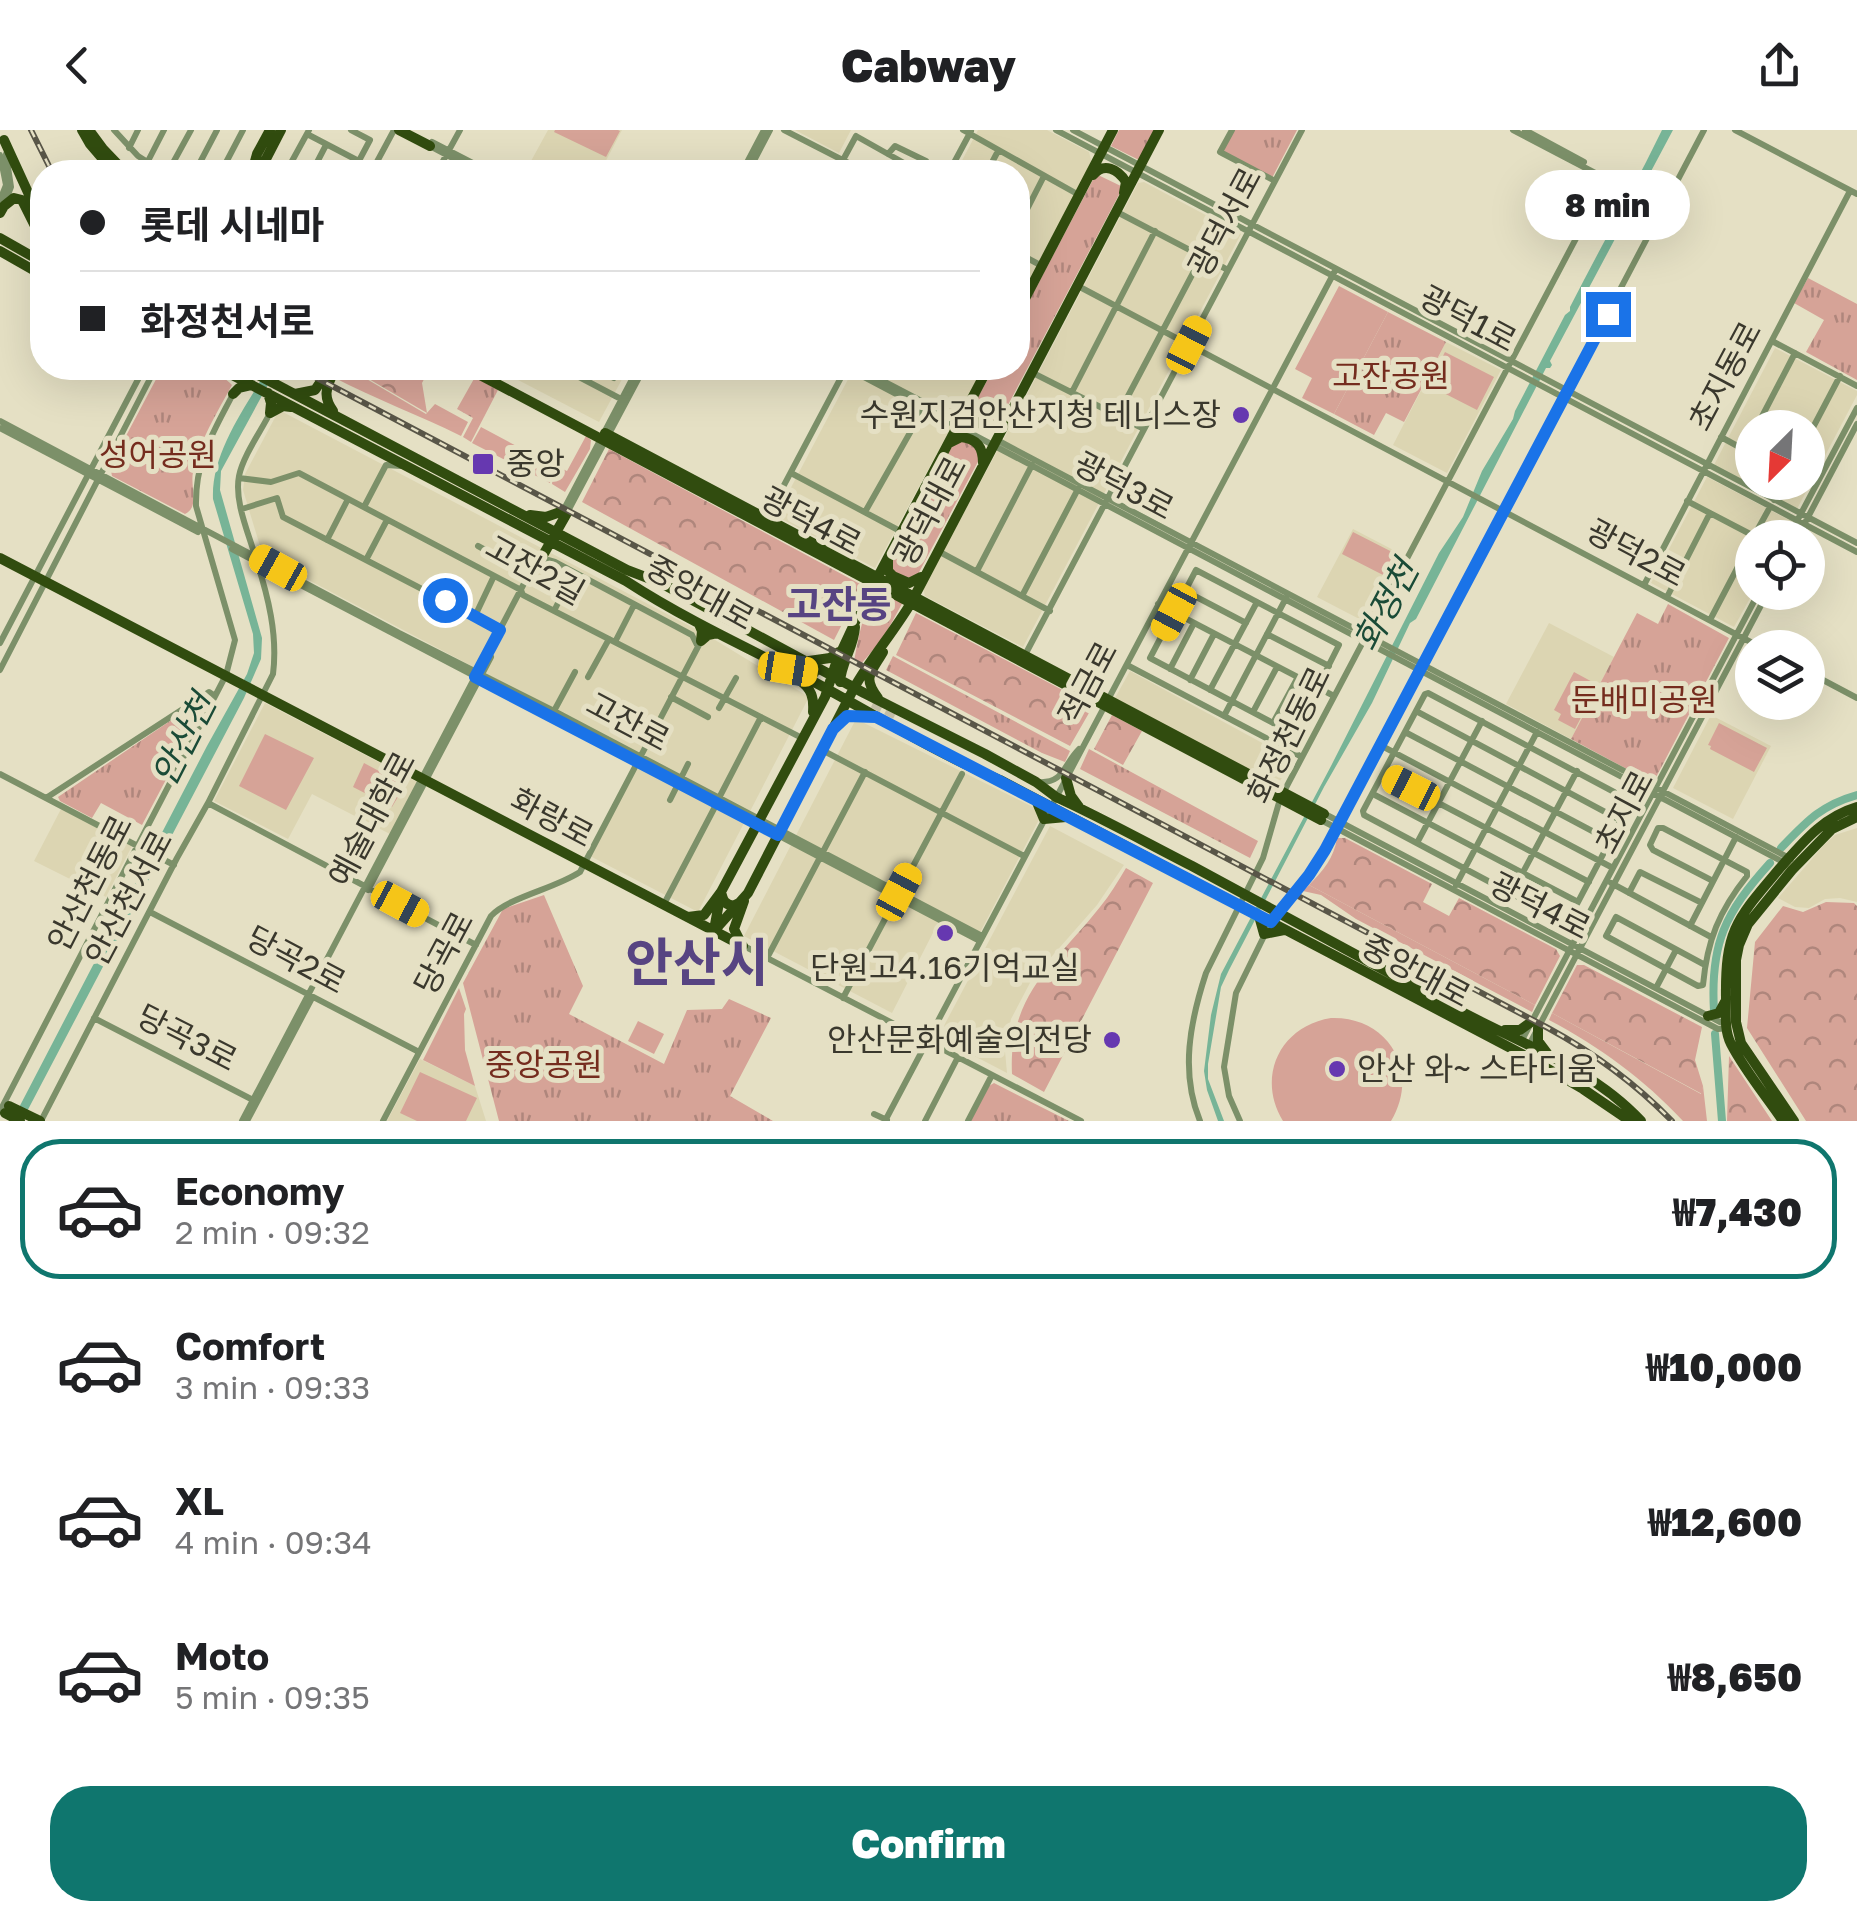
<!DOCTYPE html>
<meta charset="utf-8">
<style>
:root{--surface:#fff;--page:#f6f6f6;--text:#202124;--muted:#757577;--line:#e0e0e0;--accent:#0f766e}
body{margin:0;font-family:"Golos Text","Noto Sans KR",sans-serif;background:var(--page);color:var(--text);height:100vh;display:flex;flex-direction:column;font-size:38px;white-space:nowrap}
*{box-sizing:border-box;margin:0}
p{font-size:32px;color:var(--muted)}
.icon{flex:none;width:55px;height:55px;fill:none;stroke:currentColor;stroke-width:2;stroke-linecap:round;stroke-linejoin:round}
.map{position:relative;height:991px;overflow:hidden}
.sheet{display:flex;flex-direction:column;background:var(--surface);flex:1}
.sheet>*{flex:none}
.guide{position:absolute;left:30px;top:30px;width:1000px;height:220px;border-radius:40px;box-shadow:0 10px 40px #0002;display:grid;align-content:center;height:220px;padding:0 50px;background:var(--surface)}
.needle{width:65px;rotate:204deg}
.tools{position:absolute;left:1735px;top:280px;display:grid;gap:20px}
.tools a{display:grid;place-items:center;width:90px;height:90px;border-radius:50%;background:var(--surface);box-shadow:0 10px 40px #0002;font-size:50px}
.end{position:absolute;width:45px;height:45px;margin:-22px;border:12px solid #1a73e8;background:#fff;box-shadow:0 0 0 5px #fff}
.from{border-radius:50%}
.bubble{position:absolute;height:70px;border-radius:35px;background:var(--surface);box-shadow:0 10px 40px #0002;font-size:32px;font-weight:800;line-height:70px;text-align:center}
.car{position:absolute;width:30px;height:60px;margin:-30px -15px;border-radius:12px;box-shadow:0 0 8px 2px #0007;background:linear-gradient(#f5c518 24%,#345 0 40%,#f5c518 0 76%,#345 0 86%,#f5c518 0)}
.guide b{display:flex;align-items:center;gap:35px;height:95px;font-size:38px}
.guide b+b{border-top:2px solid var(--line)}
.guide i{width:25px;height:25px;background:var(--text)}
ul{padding:18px 0 0;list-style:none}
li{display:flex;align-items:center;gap:30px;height:140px;margin:0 20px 15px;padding:0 30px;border:5px solid transparent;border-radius:40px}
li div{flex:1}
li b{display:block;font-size:38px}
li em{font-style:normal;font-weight:800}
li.on{border-color:var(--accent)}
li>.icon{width:90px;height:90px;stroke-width:1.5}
.cta{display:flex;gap:20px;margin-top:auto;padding:20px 50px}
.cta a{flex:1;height:115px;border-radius:40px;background:var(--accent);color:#fff;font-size:40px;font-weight:800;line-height:115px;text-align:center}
header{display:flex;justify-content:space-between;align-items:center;height:130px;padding:0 50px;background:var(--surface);font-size:45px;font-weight:800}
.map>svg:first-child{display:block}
.built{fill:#dcd5b2;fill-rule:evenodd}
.grass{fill:#d6a397}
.forest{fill:url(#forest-crowns)}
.park{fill:url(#park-tufts)}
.water{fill:#77b497}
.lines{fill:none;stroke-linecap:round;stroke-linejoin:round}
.river{stroke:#77b497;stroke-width:8}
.major-tunnel{stroke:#c3bea6;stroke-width:10;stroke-dasharray:10 5;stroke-linecap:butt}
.minor{stroke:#7c9069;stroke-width:6}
.major{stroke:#314c0f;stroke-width:10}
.rail-casing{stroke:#595648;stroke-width:6}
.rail{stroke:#e5e0c4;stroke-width:2.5;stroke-dasharray:8;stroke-linecap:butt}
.route{stroke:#1a73e8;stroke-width:12}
.poi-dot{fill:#6638b0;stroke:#e5e0c4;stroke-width:4}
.labels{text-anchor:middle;stroke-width:10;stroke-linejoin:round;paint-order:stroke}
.street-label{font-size:32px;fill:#3a382d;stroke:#e5e0c4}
.park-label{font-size:32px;fill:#752c1e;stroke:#e5e0c4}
.poi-label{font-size:32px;fill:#3a382d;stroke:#e5e0c4;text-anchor:end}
.water-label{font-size:35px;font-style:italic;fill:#1a4b37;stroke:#e5e0c4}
.quarter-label{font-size:38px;font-weight:bold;fill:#574482;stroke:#e5e0c4}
.town-label{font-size:52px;font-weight:bold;fill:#574482;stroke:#e5e0c4}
</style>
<header><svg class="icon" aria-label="back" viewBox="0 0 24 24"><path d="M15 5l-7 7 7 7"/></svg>Cabway<svg class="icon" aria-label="share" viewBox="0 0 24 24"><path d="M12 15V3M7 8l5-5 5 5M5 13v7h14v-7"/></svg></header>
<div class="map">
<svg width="1857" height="991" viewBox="0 0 1857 991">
<defs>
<pattern id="forest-crowns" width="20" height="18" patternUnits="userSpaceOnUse" patternTransform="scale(2.5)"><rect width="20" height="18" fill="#d6a397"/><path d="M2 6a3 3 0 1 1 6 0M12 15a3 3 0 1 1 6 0" fill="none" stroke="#af867c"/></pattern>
<pattern id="park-tufts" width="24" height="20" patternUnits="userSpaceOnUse" patternTransform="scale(2.5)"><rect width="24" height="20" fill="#d6a397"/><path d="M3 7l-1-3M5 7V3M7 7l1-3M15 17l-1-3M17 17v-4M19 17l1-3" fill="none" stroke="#af867c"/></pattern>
</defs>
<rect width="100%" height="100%" fill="#e5e0c4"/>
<path class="built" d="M548,0H622L600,42H525Z
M795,0H851L839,23Z
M978,0H1047L1089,22L1091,30L1090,38L1018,173V42H956Z
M1144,52L1241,104L1023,517L925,466L923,458L1000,316L1138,53Z
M1446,212L1501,240L1447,343L1393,315Z
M1775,218L1857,261V265L1797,379L1714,335ZM1752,298H1808V352H1752Z
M495,238H628L599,292Z
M854,238H983L875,438L776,386Z
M279,280L707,505L809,567L698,782L590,726L642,626L263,426L243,360L245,344Z
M1707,347L1791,391L1782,407L1752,408L1753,463L1734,497L1651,453Z
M1353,399L1403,425L1367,493L1317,467Z
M1549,493L1614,527L1571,609L1506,574Z
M1130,541L1292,629L1278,655L1115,568Z
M265,573L417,652L390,704L312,664L288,709L214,671Z
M1711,585L1771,616L1733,689L1673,658Z
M856,589L1043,682L975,812L938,793L892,883L744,806Z
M61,679L132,716L106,767L34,731Z
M1050,696L1124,735L1097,775L1032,849L1011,889L1005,921L1007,943L938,907Z
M1857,698V772L1840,768L1825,769L1809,778L1795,777L1778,768L1824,715L1835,705Z
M420,929L475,956L486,991H387Z"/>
<path class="grass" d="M555,0H618L620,1L606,27L554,2Z
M1339,156L1388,182L1334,284L1302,268L1312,248L1295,239Z
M1445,222L1494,247L1477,280L1428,255Z
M338,238H348L426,284L435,274L468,292L461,306C419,285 375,269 333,247Z
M481,297L552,335L550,353L472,313Z
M1353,402L1400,426L1390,446L1386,444L1385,446L1342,424Z
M1574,542L1598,555L1575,599L1558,590L1561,584L1554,580Z
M1719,593L1767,618L1754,642L1710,619L1711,616L1708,615Z
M265,604L314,628L286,680L239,656Z
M364,633L405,655L392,677L353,657Z
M1309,755L1535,875L1532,882L1356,789L1321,765L1303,761Z
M459,858L466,879L464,884L465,920L475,956L423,930Z
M1552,883L1701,964L1703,956L1707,991H1683C1644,949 1600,917 1549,890Z
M1331,888C1388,886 1421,941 1391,991H1283C1256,947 1280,896 1331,888Z
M638,891L664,904L654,924L628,911Z
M420,942L477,968L466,991H417L400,983Z"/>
<path class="forest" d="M350,238H430L422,253L427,283Z
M586,306L591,310L590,319L565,362L552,354L554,335L567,341Z
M609,319L862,455L834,510L582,372Z
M916,483L1093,576L1070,616L896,525Z
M1112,585L1142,601L1123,635L1094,619Z
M1337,708H1345L1432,754L1423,772L1449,786L1459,768L1556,819L1560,826L1535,875L1309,755C1323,741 1334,728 1337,708Z
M1126,738L1153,753L1044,962L1012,944C1008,864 1055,834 1100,777C1110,765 1118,751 1126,738Z
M1826,772L1854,773L1857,776V991H1806L1747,898L1755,812L1783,776L1803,782Z
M1584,835L1702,897L1695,930L1703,956L1702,964L1552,883L1577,835Z
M1729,926L1772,991H1727Z"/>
<path class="park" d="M1119,0H1154L1139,30L1111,16Z
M1234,0H1297L1272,48L1222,22Z
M1096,44L1123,57L999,292L971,280L994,238H1018V192Z
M1808,148L1857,174V250L1806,222L1824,190L1794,173Z
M1388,182L1446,212L1404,292L1386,283L1374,305L1334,284Z
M162,238C190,238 211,233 232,255C217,283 199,311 193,342C190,357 200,377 185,384L112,346L110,336Z
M475,247L498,260L471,312L463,307L473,288L457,279Z
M964,309L978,316L981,326L917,446L915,449L894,444L890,435L954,313Z
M876,459L903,472L882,510L860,535L854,531C859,505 863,482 876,459Z
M1668,474L1729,508L1653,653L1571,609L1637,483L1658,494Z
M893,526L1070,621L1065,632L1042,623L886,540Z
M201,570L207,572L142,695L101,673L92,688L60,671L58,667Z
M1089,619L1258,711L1250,728L1080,639Z
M544,765L583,856L569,884L664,934L687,880L722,879L729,869L771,888L730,966L773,991H499L463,853L503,779Z
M994,953L1069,991H970L989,956Z"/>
<path class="water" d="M1662,0H1673L1550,231L1552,235L1550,238H1546L1416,489L1410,493L1372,573L1324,657L1229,840L1221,857L1208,934V949L1224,991H1218L1207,960L1204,941L1211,885L1221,844L1331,636L1439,423L1463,387L1482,341L1513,289L1515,281L1565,185L1570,181V177C1600,118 1633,60 1662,0Z
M268,238H277L221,341L220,360L262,508L261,529L244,568L22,991H12L207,616L247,544L254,523L253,504L213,369C211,322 246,277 268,238Z"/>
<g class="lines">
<path class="river" d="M1781,718C1806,692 1821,675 1857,665
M1714,881C1710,813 1725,783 1770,733
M1715,904L1722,991"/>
<path class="major-tunnel" d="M775,521L814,542
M873,573L899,586"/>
<path class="minor" d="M114,0L138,26L163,42
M351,0L370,10L353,42
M784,0L866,42
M963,0L1079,65
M1056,0L1857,422
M1073,0L1857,413
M1232,0L1220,22L1275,51
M1513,0L1662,78
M1525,0L1584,32
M1735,0L1857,64
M307,4L374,39
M432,12L490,42
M430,16L479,42
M129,18L138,0
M6,24L11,57L6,70
M0,25L6,55L0,70
M843,30L856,6L920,42L926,31L895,16L888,24
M147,33L164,0
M372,41L394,0
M168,42L191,0
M195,42L217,0
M221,42L243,0
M286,42L309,0
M312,42L326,15
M437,42L460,0
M742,42L764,0
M748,42L770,0
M949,42L971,1
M987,42L998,21
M1117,82L1228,140
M1018,97L1044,46
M1018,123L1042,136
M1078,156L1762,518
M1772,211L1857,256
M562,238L621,269
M594,238L614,248L619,238
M847,238L1783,732
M858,238L950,286
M1033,243L1144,299
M1072,262L1155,101
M1118,285L1202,126
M0,291L399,503L554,581L982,806
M0,298L198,402
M1756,298L1795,223
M1721,307L1752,324
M1808,307L1840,246
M997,310L1791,729
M1744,319L1752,304
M791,343L900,401
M239,348L271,352L299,343L521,460L523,465L802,608
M1774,370L1783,352
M1687,371L1754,406
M364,377L386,335L401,336
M242,379L277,368L283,387L501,500
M563,381L638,238
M865,382L924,278
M567,383L644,238
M765,391L846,238
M1754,406L1770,377
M1788,408L1857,278
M1797,408L1857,294
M327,410L348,369
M478,416L529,444
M232,419L980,811
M938,421L1050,481
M366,430L387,390
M540,433L548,430L555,432L692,505L697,515
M1196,440L1339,515L1294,604L1150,528Z
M977,441L1032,335
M1644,455L1850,61
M1185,461L1246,493
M1022,466L1078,359
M1667,467L1710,383
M1158,474L1334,566
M554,481L573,443
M475,486L494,446
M1710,490L1752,410
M1267,504L1329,536
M615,512L634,475
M0,513L144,238
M1025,525L1302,0
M1127,535L1302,627
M1170,539L1194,493
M0,540L155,239
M1808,542L1857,568
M588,547L609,509
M1190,550L1214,504
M1210,560L1257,472
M1428,563L1631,671L1568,791L1565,792L1364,685L1363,681L1425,564Z
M671,567L708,587
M719,578L736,548
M554,581L575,542
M1416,581L1622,691
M1253,582L1277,537
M1224,586L1286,468
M1273,593L1298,547
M1405,602L1611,711
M1380,615L1613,738
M822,620L1024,726
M0,644L174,735
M1383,644L1589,752
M1038,652C1064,654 1063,635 1079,619
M1373,664L1578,772
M46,668L209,562L215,566
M719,668L761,587
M670,670L688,634
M208,673L476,815
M1325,684L1720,892L1726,893
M1321,690L1718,899L1728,898
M1417,713L1482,591
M1611,753L1711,807
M1456,755L1537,602
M368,760L491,527
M1512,763L1577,641
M1629,763L1640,742L1702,773
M664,774L717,673
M150,782L419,922
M1690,796L1736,707
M744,816L1081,991
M767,828L865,642
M1705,835L1616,787L1606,806L1698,856L1703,855C1707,811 1719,781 1747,746V742L1663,698H1658L1650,715L1653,720L1713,751
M1656,858L1676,820
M843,868L962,644
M94,888L253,970
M1521,912L1759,462
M1528,917L1768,462
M4,983L0,981L226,545L235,510L196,376C195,330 213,303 233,264
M874,984L887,990
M41,991L177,728L208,673L273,544C278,505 268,466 256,429C249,404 234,372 239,346C243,326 261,301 270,283
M242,991L539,425
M247,991L312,868
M383,991L491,786C509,767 554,759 580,742L701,511
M885,991L1336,139
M925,991L958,927
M968,991L992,945
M1200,991C1180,942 1190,892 1206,843L1263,728L1280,669L1609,46
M1240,991L1229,966L1224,937L1236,863L1271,792L1309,745L1325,720L1704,0"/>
<path class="major" d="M82,0L90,14L114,42
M89,0L103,19L125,42
M399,0L430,16
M4,10L42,93
M252,42L257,24L270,0
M255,42L266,29L281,0
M1093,45C1104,32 1118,39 1126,52L1124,63
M0,83L4,76L14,68L22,70L42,110
M0,108L42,132
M0,121L42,145
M1018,182L1113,0
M219,238L626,451C686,490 752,520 816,553C877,586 936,623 1000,650L1524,925L1583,959L1630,991
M245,238L627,440L661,453L864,563L985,624L1036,652L1056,667C1102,688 1147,713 1192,736C1282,784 1371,833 1460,881C1522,914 1593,939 1641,991
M467,238L1321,690
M154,242L157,238
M268,263L271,273L270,283L283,276L291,277
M233,264L239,258L252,255
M295,264L315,260L330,238
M972,275L970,283L974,290L989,298L1002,293
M333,281C321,264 328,256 335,238
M605,303L1324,684
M949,313L961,307C977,309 983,317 983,333
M530,385L546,387L563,381
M542,427L567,383
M0,428L743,816
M888,430V441L893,446L909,453L921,447
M699,494L702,501L701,511L708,505L717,503
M799,541L814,543L816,538L809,531L830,528L839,522
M799,550C812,559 814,568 813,582
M840,552C841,533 854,517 855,497
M878,568C862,547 871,543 883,522
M1066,648L1071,666L1079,677
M1036,670L1044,689L1066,687
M1259,786L1264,804L1284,800
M688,787L704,785L721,762C723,770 724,774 733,776L739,773
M714,800L721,762L825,567L836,533L863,475L988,238
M714,801L748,763L854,558C871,528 893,503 911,473L1159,0
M742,815L734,799L744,771
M1708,886L1719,883L1725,872
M1538,898V911L1547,923
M1505,900H1520L1531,892
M9,976L40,991
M5,983L20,991
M1783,991C1766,966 1745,941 1731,914C1724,900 1726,884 1726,868C1725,799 1737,789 1780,738C1803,712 1823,687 1857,677
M1794,991L1741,913L1736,892V830L1739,815L1748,794L1792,740L1832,699L1857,687"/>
<defs>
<path id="rail" d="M31,0L52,42
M298,238L1548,898C1594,923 1635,953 1672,991"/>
</defs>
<use href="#rail" class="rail-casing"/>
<use href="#rail" class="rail"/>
</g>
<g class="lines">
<path class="route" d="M445,470L500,500L475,547L778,705L833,599L847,586L876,587L1271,792L1309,745L1325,720L1608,184"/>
</g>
<g class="poi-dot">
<circle cx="1241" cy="285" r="10"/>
<rect x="471" y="322" width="24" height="24" rx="5"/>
<circle cx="945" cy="803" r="10"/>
<circle cx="1112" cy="910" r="10"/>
<circle cx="1337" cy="939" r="10"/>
</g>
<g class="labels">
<g class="street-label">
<text transform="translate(1225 92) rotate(-62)" y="11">광덕서로</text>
<text transform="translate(1468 189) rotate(28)" y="11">광덕1로</text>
<text transform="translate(1725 246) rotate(-62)" y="11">초지동로</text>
<text transform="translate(1124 356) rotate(28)" y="11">광덕3로</text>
<text transform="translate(930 381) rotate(-62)" y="11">광덕대로</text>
<text transform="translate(811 391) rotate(28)" y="11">광덕4로</text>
<text transform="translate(1636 423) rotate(28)" y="11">광덕2로</text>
<text transform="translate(535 440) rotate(29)" y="11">고잔2길</text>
<text transform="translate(700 463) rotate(29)" y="11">중앙대로</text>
<text transform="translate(1088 553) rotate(-62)" y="11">적금로</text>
<text transform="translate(628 592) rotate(28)" y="11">고잔로</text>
<text transform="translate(1289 605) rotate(-64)" y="11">화정천동로</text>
<text transform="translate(1624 682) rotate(-62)" y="11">초지로</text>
<text transform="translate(552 688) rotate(28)" y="11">화랑로</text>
<text transform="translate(372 689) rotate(-62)" y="11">예술대학로</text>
<text transform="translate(90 753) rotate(-63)" y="11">안산천동로</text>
<text transform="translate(129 768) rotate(-62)" y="11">안산천서로</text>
<text transform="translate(1540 776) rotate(27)" y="11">광덕4로</text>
<text transform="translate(444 823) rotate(-62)" y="11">당곡로</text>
<text transform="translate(296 830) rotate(28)" y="11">당곡2로</text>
<text transform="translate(1416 841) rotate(28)" y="11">중앙대로</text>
<text transform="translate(187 908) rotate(27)" y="11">당곡3로</text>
</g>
<g class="park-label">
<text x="1391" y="257">고잔공원</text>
<text x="158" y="336">성어공원</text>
<text x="1644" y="581">둔배미공원</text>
<text x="544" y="946">중앙공원</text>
</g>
<g class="poi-label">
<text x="1221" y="296">수원지검안산지청 테니스장</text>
<text x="506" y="345" text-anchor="start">중앙</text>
<text x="945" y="849" text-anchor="middle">단원고4.16기억교실</text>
<text x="1092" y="921">안산문화예술의전당</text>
<text x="1357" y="950" text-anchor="start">안산 와~ 스타디움</text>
</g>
<g class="water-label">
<text transform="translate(1386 476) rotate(-62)" y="12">화정천</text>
<text transform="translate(184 610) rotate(-63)" y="12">안산천</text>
</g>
<g class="quarter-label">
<text x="839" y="488">고잔동</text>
</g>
<g class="town-label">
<text x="697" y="851">안산시</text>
</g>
</g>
</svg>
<div class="tools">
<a><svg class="needle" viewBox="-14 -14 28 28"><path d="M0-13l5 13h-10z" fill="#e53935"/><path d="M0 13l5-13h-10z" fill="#757577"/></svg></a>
<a><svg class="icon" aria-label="locate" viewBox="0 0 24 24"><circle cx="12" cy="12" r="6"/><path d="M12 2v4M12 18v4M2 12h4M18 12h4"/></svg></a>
<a><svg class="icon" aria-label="layers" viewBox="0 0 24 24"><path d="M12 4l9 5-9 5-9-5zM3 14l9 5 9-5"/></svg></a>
</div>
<i class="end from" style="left:445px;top:470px"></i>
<i class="end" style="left:1608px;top:184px"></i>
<div class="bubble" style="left:1525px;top:40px;width:165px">8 min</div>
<i class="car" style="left:1189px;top:215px;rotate:27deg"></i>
<i class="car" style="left:278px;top:438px;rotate:299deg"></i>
<i class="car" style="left:1174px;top:482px;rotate:208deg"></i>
<i class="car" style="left:788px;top:539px;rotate:99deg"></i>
<i class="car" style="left:1411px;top:658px;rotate:297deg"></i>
<i class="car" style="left:899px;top:762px;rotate:28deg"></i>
<i class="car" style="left:400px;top:774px;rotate:118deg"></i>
<div class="guide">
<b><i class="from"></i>롯데 시네마</b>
<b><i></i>화정천서로</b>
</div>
</div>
<section class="sheet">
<ul>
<li class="on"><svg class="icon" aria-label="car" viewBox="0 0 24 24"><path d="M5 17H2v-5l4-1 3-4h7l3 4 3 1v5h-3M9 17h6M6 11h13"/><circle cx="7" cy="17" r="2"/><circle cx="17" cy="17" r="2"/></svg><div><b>Economy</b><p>2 min · 09:32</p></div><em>₩7,430</em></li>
<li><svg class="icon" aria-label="car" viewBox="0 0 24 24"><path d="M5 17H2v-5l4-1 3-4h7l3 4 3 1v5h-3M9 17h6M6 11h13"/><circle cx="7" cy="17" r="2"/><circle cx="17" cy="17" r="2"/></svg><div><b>Comfort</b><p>3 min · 09:33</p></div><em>₩10,000</em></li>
<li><svg class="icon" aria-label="car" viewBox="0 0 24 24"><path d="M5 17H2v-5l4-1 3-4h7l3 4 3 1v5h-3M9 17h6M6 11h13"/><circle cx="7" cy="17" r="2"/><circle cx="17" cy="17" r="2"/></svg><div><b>XL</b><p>4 min · 09:34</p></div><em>₩12,600</em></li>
<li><svg class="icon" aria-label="car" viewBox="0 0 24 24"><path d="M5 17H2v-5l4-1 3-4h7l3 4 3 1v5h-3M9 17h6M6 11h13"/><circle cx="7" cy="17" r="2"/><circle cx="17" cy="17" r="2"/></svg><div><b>Moto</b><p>5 min · 09:35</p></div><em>₩8,650</em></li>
</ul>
<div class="cta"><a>Confirm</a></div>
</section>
